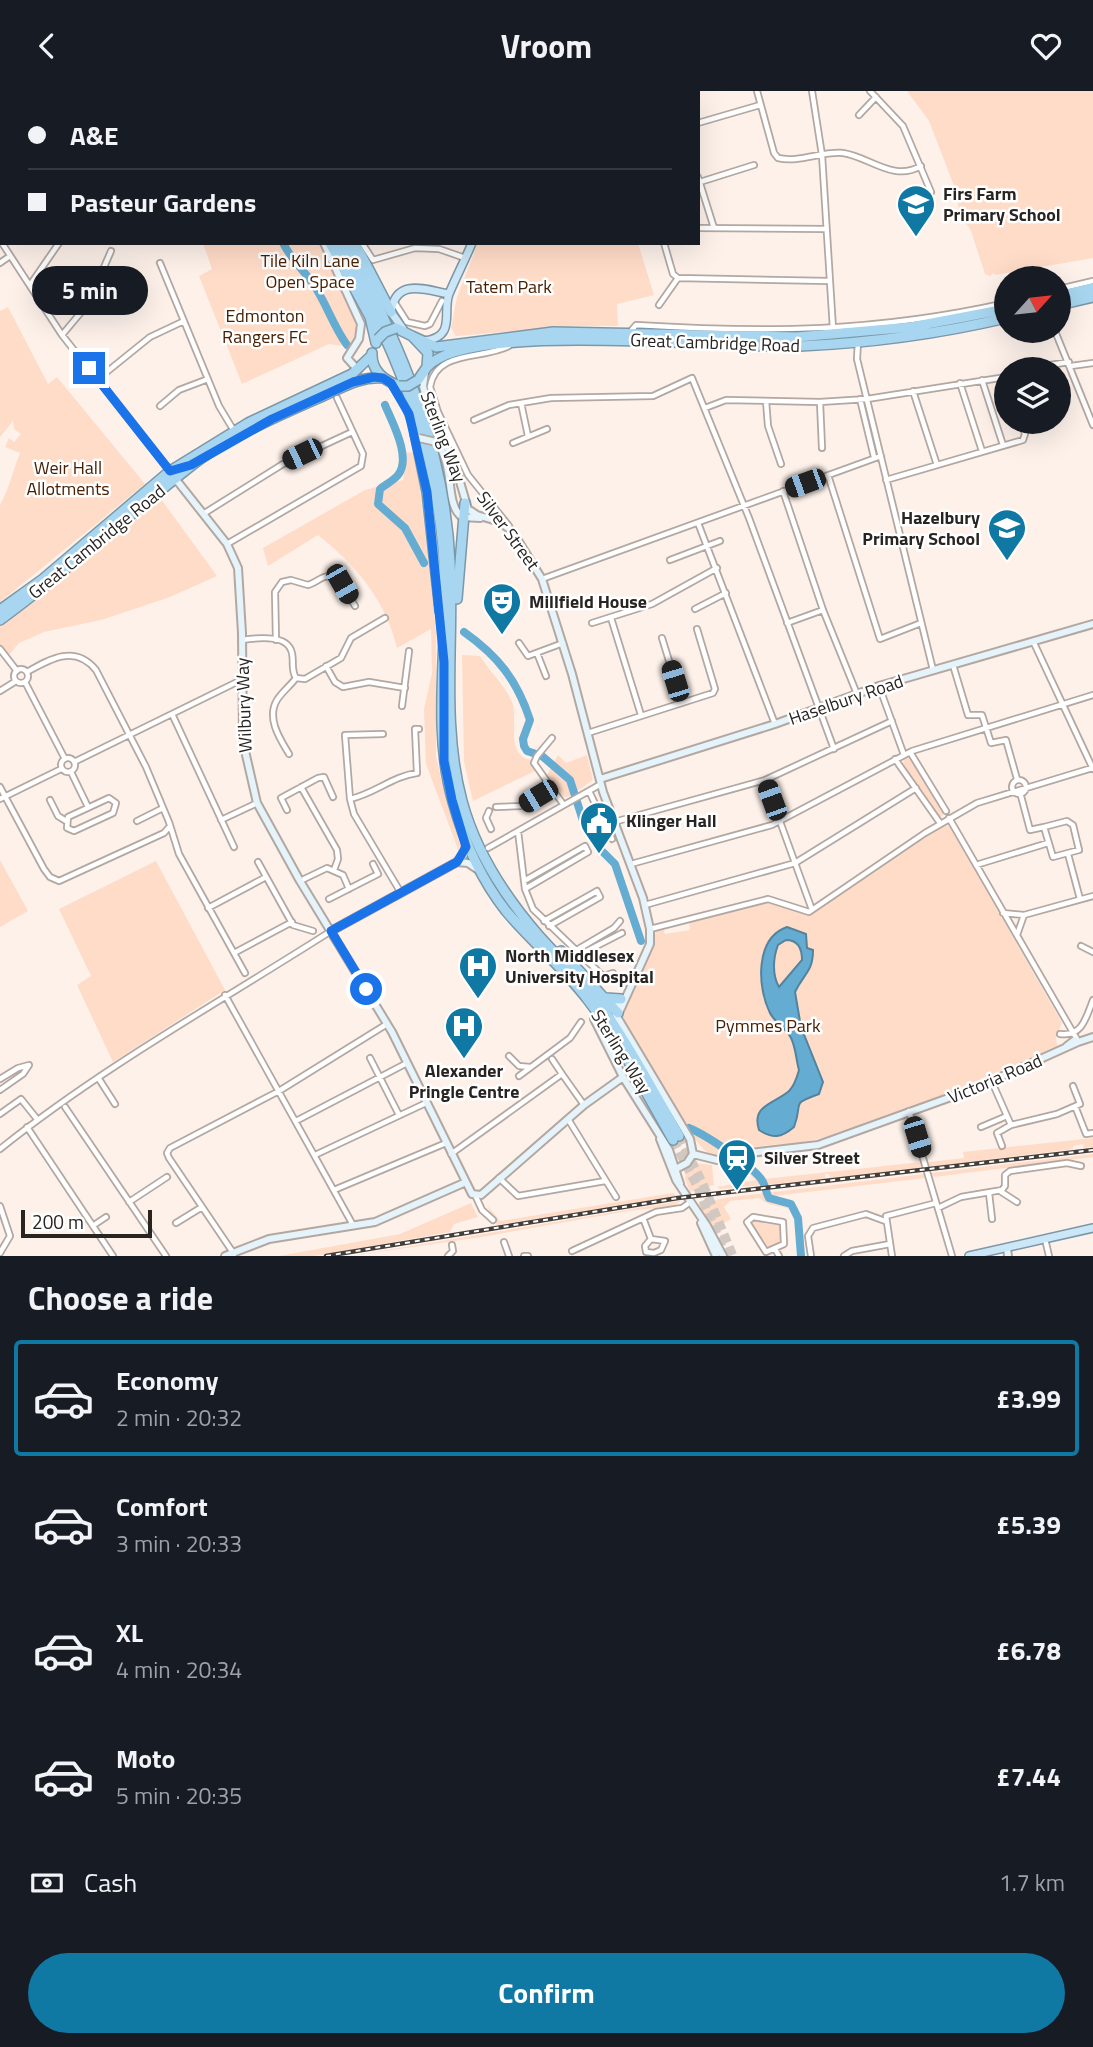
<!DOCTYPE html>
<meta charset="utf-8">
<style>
:root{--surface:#171b24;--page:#20242c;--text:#f1f3f6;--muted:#9ea1a6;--line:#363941;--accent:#0f78a3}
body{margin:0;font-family:"Titillium Web",sans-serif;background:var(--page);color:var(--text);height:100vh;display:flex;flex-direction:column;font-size:26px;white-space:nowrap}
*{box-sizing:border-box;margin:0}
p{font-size:23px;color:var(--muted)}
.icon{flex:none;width:38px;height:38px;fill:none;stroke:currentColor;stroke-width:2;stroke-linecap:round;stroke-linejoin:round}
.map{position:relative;height:1165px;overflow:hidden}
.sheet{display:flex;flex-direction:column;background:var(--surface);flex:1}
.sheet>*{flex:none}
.top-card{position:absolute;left:0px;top:0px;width:700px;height:154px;box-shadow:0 7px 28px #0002;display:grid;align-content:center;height:154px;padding:0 28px;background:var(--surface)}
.needle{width:46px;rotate:63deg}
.buttons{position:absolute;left:994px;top:175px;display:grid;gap:14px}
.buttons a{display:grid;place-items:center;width:77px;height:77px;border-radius:50%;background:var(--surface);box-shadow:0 7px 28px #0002;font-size:35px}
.scale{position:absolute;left:21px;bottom:18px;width:131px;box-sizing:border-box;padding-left:7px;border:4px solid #282421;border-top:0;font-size:19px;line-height:24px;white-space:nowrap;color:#282421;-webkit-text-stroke:5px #fff;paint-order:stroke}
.end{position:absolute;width:32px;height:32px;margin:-16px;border:9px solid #1a73e8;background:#fff;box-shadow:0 0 0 4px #fff}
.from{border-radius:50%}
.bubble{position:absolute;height:49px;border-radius:24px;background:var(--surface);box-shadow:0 7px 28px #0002;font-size:23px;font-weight:700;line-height:49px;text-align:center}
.car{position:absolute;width:21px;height:42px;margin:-21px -10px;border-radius:9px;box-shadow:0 0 5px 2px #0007;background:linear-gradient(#222 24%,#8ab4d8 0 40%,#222 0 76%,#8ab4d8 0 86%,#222 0)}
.top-card b{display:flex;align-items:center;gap:24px;height:66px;font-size:26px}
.top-card b+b{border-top:2px solid var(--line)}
.top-card i{width:18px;height:18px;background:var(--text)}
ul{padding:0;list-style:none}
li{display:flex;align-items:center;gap:21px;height:116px;margin:0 14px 10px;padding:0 14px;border:4px solid transparent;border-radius:7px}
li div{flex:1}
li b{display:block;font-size:26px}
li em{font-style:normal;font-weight:700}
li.active{border-color:var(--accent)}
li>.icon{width:63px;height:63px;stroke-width:1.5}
h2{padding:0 28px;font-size:32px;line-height:84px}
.pay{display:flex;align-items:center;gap:18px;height:77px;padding:0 28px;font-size:26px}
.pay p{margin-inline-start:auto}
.primary-button{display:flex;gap:14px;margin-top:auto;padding:14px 28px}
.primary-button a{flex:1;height:80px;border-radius:42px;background:var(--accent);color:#fff;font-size:28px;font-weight:700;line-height:80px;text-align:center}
header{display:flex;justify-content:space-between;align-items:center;height:91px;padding:0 28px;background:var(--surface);font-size:32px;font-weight:700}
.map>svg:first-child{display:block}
.green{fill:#ffdcc8}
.water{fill:#65acd2;stroke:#53839d;stroke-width:2;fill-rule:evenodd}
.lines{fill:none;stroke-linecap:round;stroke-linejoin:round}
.river{stroke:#65acd2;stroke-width:8}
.highway-tunnel{stroke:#d2c8c2;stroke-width:9;stroke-dasharray:9 4.5;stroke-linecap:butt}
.street-casing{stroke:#b3a7a1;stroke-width:8}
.secondary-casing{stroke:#b3a7a1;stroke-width:10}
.primary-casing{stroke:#7b98a8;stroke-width:10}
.highway-casing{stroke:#7b98a8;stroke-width:12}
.street{stroke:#fff;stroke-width:4.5}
.secondary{stroke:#e5f3fa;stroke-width:6}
.primary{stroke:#cbe6f6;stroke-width:7}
.highway{stroke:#a8d6f0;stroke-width:9}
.rail-casing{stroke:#423d39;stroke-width:4.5}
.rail{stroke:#fff;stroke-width:2;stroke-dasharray:5;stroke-linecap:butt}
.secondary-bridge-casing{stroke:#b3a7a1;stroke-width:10;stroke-linecap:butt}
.highway-bridge-casing{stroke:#7b98a8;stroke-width:12;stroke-linecap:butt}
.secondary-bridge{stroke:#e5f3fa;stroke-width:6}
.highway-bridge{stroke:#a8d6f0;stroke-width:9}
.route{stroke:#1a73e8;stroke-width:9}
.labels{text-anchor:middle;stroke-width:5;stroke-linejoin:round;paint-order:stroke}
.poi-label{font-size:18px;font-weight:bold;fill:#282421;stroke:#fff;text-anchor:start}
.park-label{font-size:18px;fill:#482103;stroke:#fff}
.street-label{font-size:18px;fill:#282421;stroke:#fff}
</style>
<header><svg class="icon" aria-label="back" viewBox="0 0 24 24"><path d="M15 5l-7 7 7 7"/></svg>Vroom<svg class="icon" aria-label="heart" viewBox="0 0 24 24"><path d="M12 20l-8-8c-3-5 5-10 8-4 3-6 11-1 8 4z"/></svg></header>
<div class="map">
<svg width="1093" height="1165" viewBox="0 0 1093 1165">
<rect width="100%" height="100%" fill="#fdf1ea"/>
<path class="green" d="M907,0H1093V167L995,184L993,182L990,185L985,183L971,140L959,121L956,100L929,30Z
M203,152H322L353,218L357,246L350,256L329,253L242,293L199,185L212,178Z
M478,152H638L654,204L617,213L618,235H579L456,245L451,237L457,206Z
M8,216L48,293L57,286L145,393L0,511V414C9,398 13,379 20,362L5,356L9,347L14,351L21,343L14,338L13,330L0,346V220Z
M416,361L436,540V665L446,710L460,752L459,761L426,673L424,618L432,582L431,538L397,557C386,510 355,473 318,444L268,475L263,457L365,399L403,389L407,362Z
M161,408L217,485L170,506L101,529L44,541L19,552L9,564L0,554V535Z
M462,564L480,565C490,581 505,594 512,611C519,628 504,664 531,669L535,680L473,710L464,671Z
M558,664L566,672L587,664L593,689L570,705L564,706L547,684Z
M910,666L944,723L940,727L903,673L904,668Z
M944,733L950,736L1062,932L1056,946L1057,955L947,1003L822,1047C794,1055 764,1052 738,1059C729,1061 722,1067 712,1064C693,1059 635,948 622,926L652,860L656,839L663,837L665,843L690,839L689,830L768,812L808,824Z
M0,769L28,820L0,836Z
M156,770L225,899L113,971L77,894L91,885L59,818Z
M1093,1047V1056L1084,1057L1083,1053L1073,1055V1058L929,1076V1071L964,1067L963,1061Z
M1093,1063V1066L934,1086L931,1082Z
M740,1067L764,1088L921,1071L923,1077L830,1087L829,1083H825V1088L720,1098L717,1096L756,1089L734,1069Z
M694,1072L712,1074L714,1094L690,1101L685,1088L686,1078Z
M924,1083L925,1087L774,1105L793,1112L798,1117L805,1165H799L795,1122C785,1112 770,1118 760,1107L730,1110L724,1116L731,1128L713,1138L697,1114L724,1107Z
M673,1102L677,1105L497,1134L487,1114L500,1130Z
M680,1110L674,1115L628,1120L482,1146L351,1165Z
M471,1112L478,1126L454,1133L450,1141L315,1165H279L400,1143Z
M754,1130L781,1135L783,1150L767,1158L751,1132Z"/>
<path class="water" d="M787,836L806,843L807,857L813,859C813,881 804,882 795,901L801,936L823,991L819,1003C789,1014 804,1010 794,1036C781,1047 773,1048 759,1039C751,1014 774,1013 789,1000C795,994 797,986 799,979C796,969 796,957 791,947C786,937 775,932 770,922C757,896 755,847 787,836ZM786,849C798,849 802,858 802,869L779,896C772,884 773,867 778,854Z"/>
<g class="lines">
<path class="river" d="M80,0L81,2
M283,152C292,170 307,182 317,199C328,217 334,236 347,254
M385,314C392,331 412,367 398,384C393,390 385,394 380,398L378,413L405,437L424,472
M464,541C498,565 517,589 530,629L523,648L524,655L527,660L542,665L570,689L586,739L601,759L615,773L641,850
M689,1037C706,1044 755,1076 763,1091C766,1097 766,1102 769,1107L791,1113L798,1127L801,1165"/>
<path class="highway-tunnel" d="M679,1045L703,1093L733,1165
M673,1049L697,1095L726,1165"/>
<defs>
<path id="street" d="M198,0L199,2
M268,0L269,2
M337,0L339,2
M671,0L672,2
M757,0L774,62L778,67C799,72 822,60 843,62C870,66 893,91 921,75
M812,0L822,64L833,238
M870,0L903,35L931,101
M8,2L9,0
M371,2L374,0
M447,2L448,0
M618,2L622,0
M859,24L876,6
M698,32L760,14
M698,86L714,137
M700,91L754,74
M698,137L826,138
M0,138L2,135
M2,152L62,244L170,380
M362,152L373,169L415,157L439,158L465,167
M664,152L673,183L678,187L829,190
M0,172L10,165
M160,172L219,315L234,340
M30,194L59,152
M1059,198L1093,190
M395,212L407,231L425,235L430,233L442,210
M659,214L678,187
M1055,240L1093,334
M630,241L636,234C767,242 877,241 1006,212
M62,244L88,213L111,160
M858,251L857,268L933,579
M509,255C483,269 436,258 430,296L438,321L468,384L509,435
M1071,275L1093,272
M1031,277L1069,271
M98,288L150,246L184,230
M982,289L1003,354
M960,292L982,360
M913,300L937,374
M860,308L874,366
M766,310L768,335L781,373
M820,311L822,357
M521,312L528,345
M160,315L179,299L208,288
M705,317L726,309L820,311L867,308L1006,286
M474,329L509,314L551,307L653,305L692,287L749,427L834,658
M513,352L547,338
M828,384L880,548L921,532
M886,389L1023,349L1025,343L1021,331
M783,400L823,519L857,603
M203,423L283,373L352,341
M698,432L775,633
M227,453L361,375L363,363L337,307
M670,469L720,450
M542,488L881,365
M695,518L726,502
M611,527L641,624
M592,532L652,513L717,477
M787,532L823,519
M662,547L682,612
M242,549C255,547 285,543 291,559C295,568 290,578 296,587
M276,549L275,501L282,491L291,489L308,494C314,492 319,488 324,486C341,481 348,504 355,515
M1033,550L1093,678
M519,552L528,565L563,552
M0,558L17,580
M537,562L546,585
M953,574L968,624H982L991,652L1006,649L1017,688
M326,575L335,591L343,596L369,591L405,597
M14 585a7 7 0 1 1 14 0a7 7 0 1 1-14 0Z
M27,581C50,568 75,553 96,579L146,676L169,731L179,763L245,882
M296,587L305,588L341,567L351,547L385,527
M25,591L65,668
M879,595L904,664
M0,600L16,590
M402,615L409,560
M172,623L234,756
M588,642L713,602L715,598L697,538
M552,647L537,665L534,672L563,713
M910,661L946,720
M289,663C280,648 266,627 277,609C282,601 290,595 296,587
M61 674a7 7 0 1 1 14 0a7 7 0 1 1-14 0Z
M895,668L940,732
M74,671L237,591H242
M71,681L88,716
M765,689L811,816
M1012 696a7 7 0 1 1 14 0a7 7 0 1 1-14 0Z
M0,696L44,778L50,786L59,790L164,742L170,735
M301,696L337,759L338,768L334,779
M589,700L612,748
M1021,705L1030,739L1044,736
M109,707L116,712L113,722L74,740L67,737L68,726Z
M0,708L61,678
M350,708L345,644L383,643
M50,709L58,725L66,730
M496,716L521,715L552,697
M287,719L281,707L318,687L324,686L333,706
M489,720L486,727L491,738
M949,727L1078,950
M221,729L257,712
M137,730L163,717
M1067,730L1073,734L1079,759L1053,766L1044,736Z
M614,731L765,689L892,630
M518,740L525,798L533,818L603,885L613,882
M488,757L601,693
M1068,763L1080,808
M258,771L293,834L313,840
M631,773L772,734L912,660L1093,604
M976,774L1048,752
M300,790L327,777L343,784L349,798
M524,790L585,755L588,761L525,798
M401,802L354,723L350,708C374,703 393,685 417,682L415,638H419
M329,808L378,783L373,773
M645,814L795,772L916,697
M208,817L266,786
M1003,822L1024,824L1093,805
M544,830L597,800
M549,835L600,806L597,800
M650,838L768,808L809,821L925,742L977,712L1092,677
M1017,844L1024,824
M1081,855L1093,861
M575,860L614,837L620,830
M234,862L292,831
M579,864L622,842
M225,904L353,1134
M1060,943C1082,946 1086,927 1093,909
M509,965L519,975L530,976
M370,967L399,1024
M552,968L562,983
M519,985L570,947L581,931
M0,988L18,977L29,974L23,983L0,999
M99,988L115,1013
M992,991L1011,1034L1057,1023L1080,1013L1073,995
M1075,1015L1086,1043L1093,1042
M65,1016L166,1165
M909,1020L952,1165
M0,1023L21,1008L37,1028
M568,1028L616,1106
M296,1030L407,972
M27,1036L113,1165
M981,1036L1007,1025
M1002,1055L997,1042L1011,1034
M0,1058C104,975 220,911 331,840
M451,1063L562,983L584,1014
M315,1064L426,1012
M499,1087L518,1105L605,1090
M334,1099L446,1052
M1000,1100L1017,1111
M989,1102L992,1128
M476,1106L482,1119L493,1129
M129,1111L167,1086
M0,1115L10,1145L0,1162
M938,1117L961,1106L1002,1099L1005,1095V1084L1010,1080L1067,1072L1081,1075
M753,1126L783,1131L784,1153L766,1161L747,1131Z
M643,1127L651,1148L665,1150L661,1159L654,1162L646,1161L645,1155L651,1148
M176,1132L202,1116
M94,1134L106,1126
M1045,1148L1049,1165
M504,1151L509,1165
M775,1158L779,1165
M572,1160L656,1121L682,1117L689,1112
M234,1163L169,1067L167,1062L170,1057L279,1000L387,933
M448,1165L453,1160L452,1154
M524,1165H528
M811,1165L808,1145L813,1137L866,1123L885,1130
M844,1165L852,1160L890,1153
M892,1165L886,1125L936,1112"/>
<path id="secondary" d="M0,0L5,2
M230,0L231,2
M65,2L66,0
M324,152L361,233L359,248L347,267L358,279
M425,281L423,295L427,311L455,374L468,418L477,424L500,431L512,440L542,488L572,583L603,701L643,807L650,838V853L618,924
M392,293L406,315L416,343
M436,351C456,374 444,413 462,426L480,427
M171,389L178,391L227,453L238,477L242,542L243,651L257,712L300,790L392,941L472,1103L481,1104L584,1014L623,986
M600,688L775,633L879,595L1093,533
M457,771L468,772L477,778
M331,840L457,771L464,764L466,752
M622,907L615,916L616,924L690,1048L693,1063
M594,928L623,986L669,1059L680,1093
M1067,955L1075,949L1078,951L1093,946
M660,1048L676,1089L707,1135L723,1165
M693,1063L717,1069L750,1062L818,1054L976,997L1078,951
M674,1079L687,1072L693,1063
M701,1132L716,1165
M1007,1157L1008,1165
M225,1165L269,1148L375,1131L466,1091"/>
<path id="primary" d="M511,2V0
M403,238L391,221C396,186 426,199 449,203
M424,250C457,246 442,221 449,203C456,186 465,169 472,152
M969,1165L1093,1137"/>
<path id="highway" d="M239,0L240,2
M249,0L250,2
M257,0L258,2
M330,152L370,226L376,252
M338,152C398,262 443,369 445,496C446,567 433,642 453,711C464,750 481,788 506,820C532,851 564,877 588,909C621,952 646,1002 673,1049
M346,152C400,253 445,356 450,472C454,550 441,633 462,710C476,762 505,806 540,846C559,867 580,887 597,909C628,952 653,1000 679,1045
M355,152L391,221
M1059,205L1093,197
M1059,214L1093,206
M396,237L412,245L428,262L427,276L418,289
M412,245L436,256L553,241L797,246L911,236L1006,218
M372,262C371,280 384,289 399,295
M427,276C469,229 729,258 800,255C870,252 938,243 1006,227
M415,342L427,401L440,520
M457,508L465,412
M0,519L43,488L170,380L248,332L352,283L372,264
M0,529C66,481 127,425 191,375C226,347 282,323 323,305C343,296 361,285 383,287
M561,860L618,922
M606,907L621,908"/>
</defs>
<use href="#street" class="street-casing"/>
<use href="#secondary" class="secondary-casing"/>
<use href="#primary" class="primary-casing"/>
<use href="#highway" class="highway-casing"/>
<use href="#street" class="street"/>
<use href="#secondary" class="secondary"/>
<use href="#primary" class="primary"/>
<use href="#highway" class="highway"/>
<defs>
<path id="rail" d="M326,1165L678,1107L1093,1059"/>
</defs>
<use href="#rail" class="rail-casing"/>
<use href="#rail" class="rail"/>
<defs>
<path id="secondary-bridge" d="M419,347L436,351"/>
<path id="highway-bridge" d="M378,248L385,241L396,237
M399,295H408L418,289"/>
</defs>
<use href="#secondary-bridge" class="secondary-bridge-casing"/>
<use href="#highway-bridge" class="highway-bridge-casing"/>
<use href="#secondary-bridge" class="secondary-bridge"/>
<use href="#highway-bridge" class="highway-bridge"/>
</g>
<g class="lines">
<path class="route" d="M89,277L170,380L191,374L272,328L353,291L374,286L383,287L391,292L409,323L427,401L444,571V670L452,709L466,756L457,771L331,840L366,898"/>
</g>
<defs>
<symbol id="school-pin" viewBox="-11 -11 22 30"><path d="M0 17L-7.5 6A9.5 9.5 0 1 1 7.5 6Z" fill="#0f78a3" stroke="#fff"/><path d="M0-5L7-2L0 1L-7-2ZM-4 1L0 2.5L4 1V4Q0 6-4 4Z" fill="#fff"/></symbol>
<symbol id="theatre-pin" viewBox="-11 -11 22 30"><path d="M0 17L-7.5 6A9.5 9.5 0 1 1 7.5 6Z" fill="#0f78a3" stroke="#fff"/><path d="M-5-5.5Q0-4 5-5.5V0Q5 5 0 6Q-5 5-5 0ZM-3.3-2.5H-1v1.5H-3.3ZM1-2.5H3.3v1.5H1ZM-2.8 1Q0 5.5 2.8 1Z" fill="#fff"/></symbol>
<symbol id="civic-pin" viewBox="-11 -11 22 30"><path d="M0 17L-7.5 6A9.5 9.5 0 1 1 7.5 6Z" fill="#0f78a3" stroke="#fff"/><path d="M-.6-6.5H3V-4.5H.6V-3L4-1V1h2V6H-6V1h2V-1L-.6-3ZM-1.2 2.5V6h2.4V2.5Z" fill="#fff"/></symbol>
<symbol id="hospital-pin" viewBox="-11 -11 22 30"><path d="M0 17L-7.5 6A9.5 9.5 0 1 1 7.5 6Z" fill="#0f78a3" stroke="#fff"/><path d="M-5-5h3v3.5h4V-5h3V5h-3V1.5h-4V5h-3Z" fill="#fff"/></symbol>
<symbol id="station-pin" viewBox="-11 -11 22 30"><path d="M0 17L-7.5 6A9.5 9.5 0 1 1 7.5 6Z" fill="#0f78a3" stroke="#fff"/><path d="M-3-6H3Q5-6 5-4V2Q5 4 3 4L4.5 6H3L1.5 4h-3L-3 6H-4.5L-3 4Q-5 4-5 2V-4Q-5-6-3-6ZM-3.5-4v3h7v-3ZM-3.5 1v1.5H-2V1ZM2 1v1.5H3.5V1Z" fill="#fff"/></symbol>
</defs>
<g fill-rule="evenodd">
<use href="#school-pin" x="894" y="91" width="44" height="60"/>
<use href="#school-pin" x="985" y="415" width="44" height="60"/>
<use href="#theatre-pin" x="480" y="489" width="44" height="60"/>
<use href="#civic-pin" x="577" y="708" width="44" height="60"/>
<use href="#hospital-pin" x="456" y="853" width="44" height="60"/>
<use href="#hospital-pin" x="442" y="913" width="44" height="60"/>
<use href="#station-pin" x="715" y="1045" width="44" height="60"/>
</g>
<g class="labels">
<g class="poi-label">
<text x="943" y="109">Firs Farm<tspan x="943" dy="21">Primary School</tspan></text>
<text x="980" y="433" text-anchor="end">Hazelbury<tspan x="980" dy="21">Primary School</tspan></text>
<text x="529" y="517">Millfield House</text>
<text x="626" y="736">Klinger Hall</text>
<text x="505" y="871">North Middlesex<tspan x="505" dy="21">University Hospital</tspan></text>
<text x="464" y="986" text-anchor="middle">Alexander<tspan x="464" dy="21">Pringle Centre</tspan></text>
<text x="764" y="1073">Silver Street</text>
</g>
<g class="park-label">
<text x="310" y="176">Tile Kiln Lane<tspan x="310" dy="21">Open Space</tspan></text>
<text x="509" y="202">Tatem Park</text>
<text x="265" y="231">Edmonton<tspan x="265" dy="21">Rangers FC</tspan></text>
<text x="68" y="383">Weir Hall<tspan x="68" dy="21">Allotments</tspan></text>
<text x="768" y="941">Pymmes Park</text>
</g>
<g class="street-label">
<text transform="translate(715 252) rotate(2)" y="6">Great Cambridge Road</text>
<text transform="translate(443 346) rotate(69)" y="6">Sterling Way</text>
<text transform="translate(508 440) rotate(54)" y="6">Silver Street</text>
<text transform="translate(97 451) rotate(-39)" y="6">Great Cambridge Road</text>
<text transform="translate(846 609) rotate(-19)" y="6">Haselbury Road</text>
<text transform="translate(244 614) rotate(-92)" y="6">Wilbury Way</text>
<text transform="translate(621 961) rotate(58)" y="6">Sterling Way</text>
<text transform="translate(995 988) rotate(-23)" y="6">Victoria Road</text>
</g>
</g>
</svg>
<div class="buttons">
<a><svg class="needle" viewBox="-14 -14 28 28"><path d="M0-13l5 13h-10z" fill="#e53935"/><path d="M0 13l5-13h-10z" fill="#9ea1a6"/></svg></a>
<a><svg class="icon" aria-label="layers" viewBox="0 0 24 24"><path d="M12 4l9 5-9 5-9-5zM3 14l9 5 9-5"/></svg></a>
</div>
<div class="scale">200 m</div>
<i class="end from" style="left:366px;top:898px"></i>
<i class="end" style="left:89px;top:277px"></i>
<div class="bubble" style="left:32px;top:175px;width:116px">5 min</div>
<i class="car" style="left:302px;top:363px;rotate:244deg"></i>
<i class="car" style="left:805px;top:392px;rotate:250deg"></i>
<i class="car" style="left:342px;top:493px;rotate:150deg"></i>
<i class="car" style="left:675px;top:590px;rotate:343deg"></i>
<i class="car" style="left:538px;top:705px;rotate:239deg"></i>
<i class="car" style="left:772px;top:709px;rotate:340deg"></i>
<i class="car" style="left:917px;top:1046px;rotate:163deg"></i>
<div class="top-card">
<b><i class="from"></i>A&amp;E</b>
<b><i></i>Pasteur Gardens</b>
</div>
</div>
<section class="sheet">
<h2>Choose a ride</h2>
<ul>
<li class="active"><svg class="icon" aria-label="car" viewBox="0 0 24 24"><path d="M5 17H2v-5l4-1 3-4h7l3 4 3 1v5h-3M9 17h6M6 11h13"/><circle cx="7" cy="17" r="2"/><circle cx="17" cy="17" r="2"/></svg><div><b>Economy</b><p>2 min · 20:32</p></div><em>£3.99</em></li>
<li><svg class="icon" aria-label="car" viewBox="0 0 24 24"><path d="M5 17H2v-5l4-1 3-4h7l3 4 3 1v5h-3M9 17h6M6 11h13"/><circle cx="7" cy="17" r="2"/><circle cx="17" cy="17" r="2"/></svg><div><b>Comfort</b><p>3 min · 20:33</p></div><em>£5.39</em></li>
<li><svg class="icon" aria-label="car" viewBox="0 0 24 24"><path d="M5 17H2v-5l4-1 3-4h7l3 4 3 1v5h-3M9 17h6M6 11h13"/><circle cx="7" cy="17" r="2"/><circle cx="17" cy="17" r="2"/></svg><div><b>XL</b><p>4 min · 20:34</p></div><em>£6.78</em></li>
<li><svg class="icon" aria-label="car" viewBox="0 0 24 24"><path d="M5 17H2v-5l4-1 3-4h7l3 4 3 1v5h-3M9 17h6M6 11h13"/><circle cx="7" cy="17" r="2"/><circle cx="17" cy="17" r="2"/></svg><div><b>Moto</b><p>5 min · 20:35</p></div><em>£7.44</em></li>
</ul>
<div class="pay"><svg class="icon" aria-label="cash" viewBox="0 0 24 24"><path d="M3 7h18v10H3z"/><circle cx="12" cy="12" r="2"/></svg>Cash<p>1.7 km</p></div>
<div class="primary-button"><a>Confirm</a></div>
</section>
